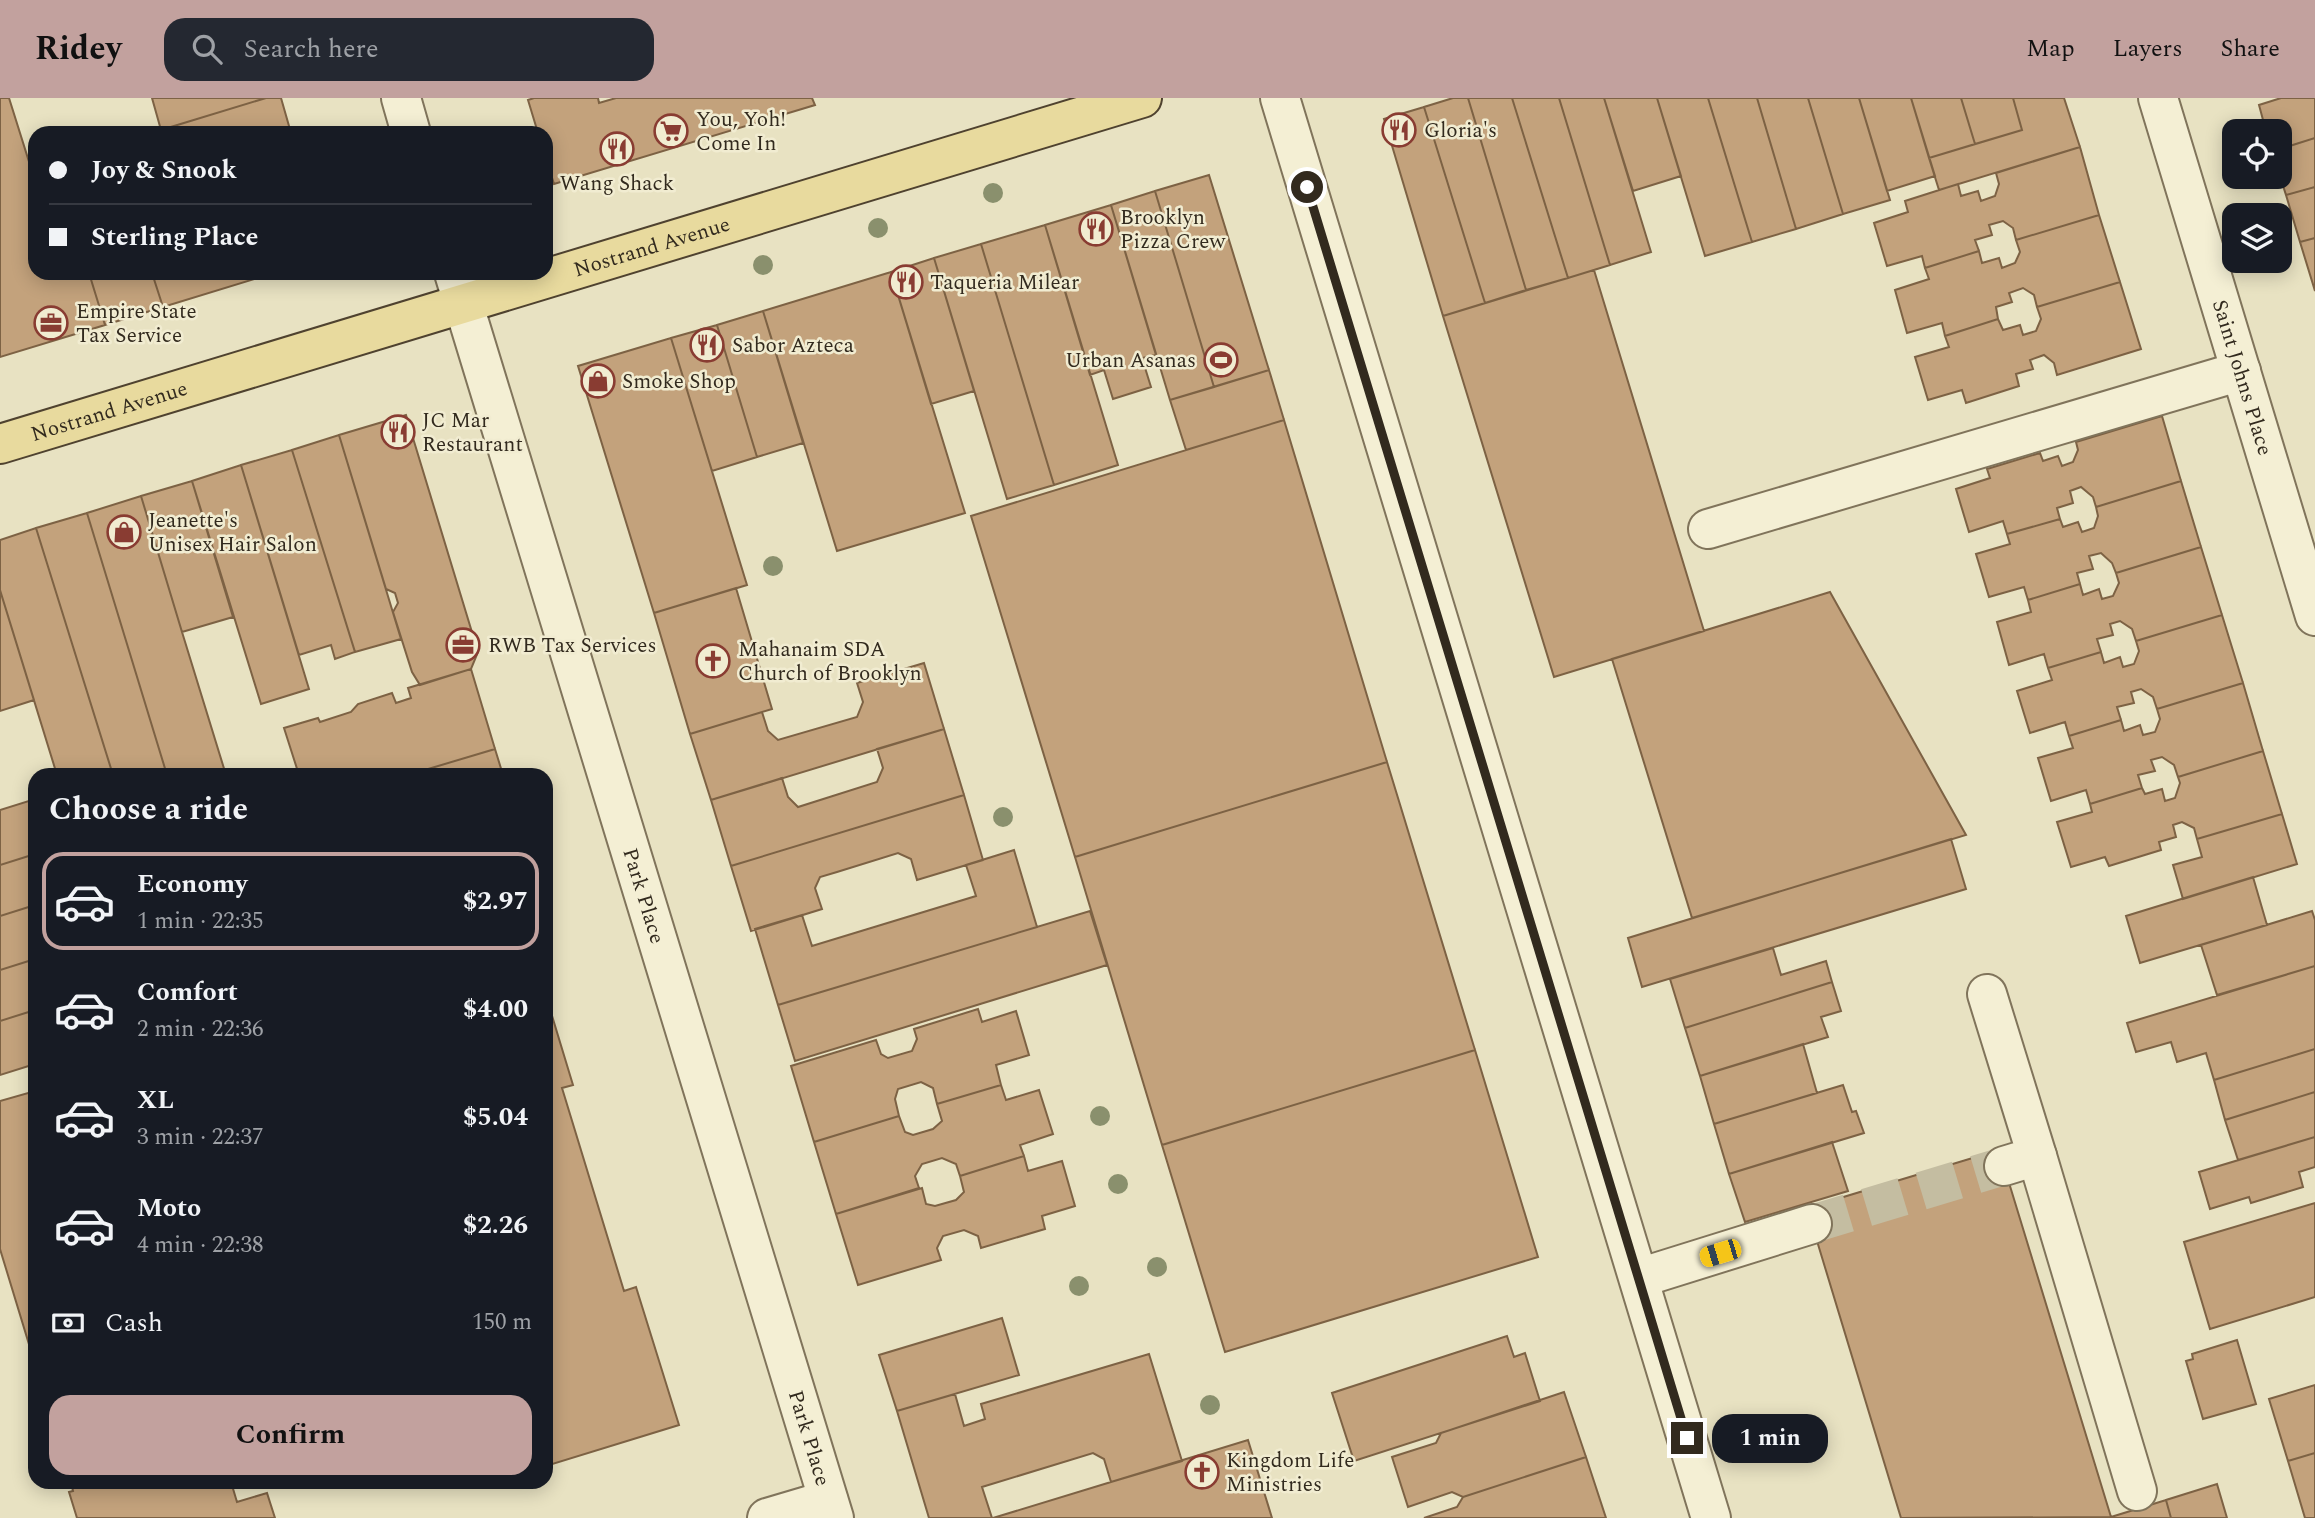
<!DOCTYPE html>
<meta charset="utf-8">
<style>
:root{--surface:#171b24;--page:#242831;--text:#f1f3f6;--muted:#9ea1a6;--line:#363941;--accent:#c2a19e}
body{margin:0;font-family:Spectral,serif;background:var(--page);color:var(--text);height:100vh;display:flex;flex-direction:column;font-size:26px;white-space:nowrap}
*{box-sizing:border-box;margin:0}
p{font-size:23px;color:var(--muted)}
.icon{flex:none;width:38px;height:38px;fill:none;stroke:currentColor;stroke-width:2;stroke-linecap:round;stroke-linejoin:round}
.map{position:relative;flex:1;overflow:hidden}
.drawer{position:absolute;left:28px;top:670px;width:525px;height:721px;display:flex;flex-direction:column;background:var(--surface);border-radius:21px;box-shadow:0 4px 18px #0003}
.drawer>*{flex:none}
.top-card{position:absolute;left:28px;top:28px;width:525px;height:154px;border-radius:21px;box-shadow:0 4px 18px #0003;display:grid;align-content:center;height:154px;padding:0 21px;background:var(--surface)}
.controls{position:absolute;left:2222px;top:21px;display:grid;gap:14px}
.controls a{display:grid;place-items:center;width:70px;height:70px;border-radius:14px;background:var(--surface);box-shadow:0 4px 18px #0003;font-size:35px}
.end{position:absolute;width:32px;height:32px;margin:-16px;border:9px solid #322a1e;background:#fff;box-shadow:0 0 0 4px #fff}
.from{border-radius:50%}
.bubble{position:absolute;height:49px;border-radius:21px;background:var(--surface);box-shadow:0 4px 18px #0003;font-size:23px;font-weight:700;line-height:49px;text-align:center}
.car{position:absolute;width:21px;height:42px;margin:-21px -10px;border-radius:9px;box-shadow:0 0 5px 2px #0007;background:linear-gradient(#f5c518 24%,#345 0 40%,#f5c518 0 76%,#345 0 86%,#f5c518 0)}
.top-card b{display:flex;align-items:center;gap:24px;height:66px;font-size:26px}
.top-card b+b{border-top:2px solid var(--line)}
.top-card i{width:18px;height:18px;background:var(--text)}
ul{padding:0;list-style:none}
li{display:flex;align-items:center;gap:21px;height:98px;margin:0 14px 10px;padding:0 7px;border:4px solid transparent;border-radius:21px}
li div{flex:1}
li b{display:block;font-size:26px}
li em{font-style:normal;font-weight:700}
li.active{border-color:var(--accent)}
li>.icon{width:63px;height:63px;stroke-width:1.5}
h2{padding:0 21px;font-size:32px;line-height:84px}
.pay{display:flex;align-items:center;gap:18px;height:77px;padding:0 21px;font-size:26px}
.pay p{margin-inline-start:auto}
.primary-button{display:flex;gap:14px;margin-top:auto;padding:14px 21px}
.primary-button a{flex:1;height:80px;border-radius:21px;background:var(--accent);color:#111;font-size:28px;font-weight:700;line-height:80px;text-align:center}
header{display:flex;align-items:center;gap:42px;box-sizing:border-box;height:98px;padding:0 35px;background:var(--accent);color:#111}
header strong{font-size:33px}
nav{display:flex;gap:38px;margin-inline-start:auto;font-size:24px}
.search{width:490px;height:63px;background:var(--page);display:flex;align-items:center;gap:18px;box-sizing:border-box;padding:0 24px;border-radius:21px;color:var(--muted);font-size:26px}
.map>svg:first-child{display:block}
.building{fill:#c3a27c;stroke:#7d6244;stroke-width:2}
.lines{fill:none;stroke-linecap:round;stroke-linejoin:round}
.minor-tunnel{stroke:#c4bda1;stroke-width:38;stroke-dasharray:38 19;stroke-linecap:butt}
.minor-casing{stroke:#80745b;stroke-width:42}
.major-casing{stroke:#4f422f;stroke-width:42}
.minor{stroke:#f4efd4;stroke-width:38}
.major{stroke:#e8da9e;stroke-width:38}
.tree{fill:#8a906d}
.route{stroke:#322a1e;stroke-width:9}
.labels{text-anchor:middle;stroke-width:5;stroke-linejoin:round;paint-order:stroke}
.poi-label{font-size:21px;fill:#322a1e;stroke:#f1ecd1;text-anchor:start}
.street-label{font-size:21px;fill:#322a1e;stroke:#f1ecd1}
</style>
<header>
<strong>Ridey</strong>
<div class="search"><svg class="icon" aria-label="search" viewBox="0 0 24 24"><circle cx="10" cy="10" r="6"/><path d="M15 15l6 6"/></svg>Search here</div>
<nav><a>Map</a><a>Layers</a><a>Share</a></nav>
</header>
<div class="map">
<svg width="2315" height="1420" viewBox="0 0 2315 1420">
<rect width="100%" height="100%" fill="#e8e2c2"/>
<path class="building" d="M0,0H9L31,70L35,68V175H89L105,227L0,259Z
M152,0H266L161,32Z
M266,0H281L291,35H162L161,32Z
M534,0H598L599,5L616,0H812L815,7L554,86L546,61V35H538L528,2Z
M1453,0H1468L1526,192L1485,205L1424,9Z
M1468,0H1512L1568,180L1526,192Z
M1512,0H1559L1610,167L1568,180Z
M1559,0H1604L1651,154L1610,167Z
M1604,0H1657L1681,78L1633,93Z
M1657,0H1708L1752,144L1705,158Z
M1708,0H1757L1796,131L1752,144Z
M1757,0H1808L1843,116L1796,131Z
M1808,0H1859L1890,102L1843,116Z
M1859,0H1911L1935,78L1887,93Z
M1911,0H1961L1975,46L1929,60Z
M1961,0H2013L2022,32L1975,46Z
M2013,0H2064L2080,49L1939,92L1929,60L2022,32Z
M2281,0H2315V40L2280,51V33H2266L2259,7Z
M1424,9L1485,205L1443,218L1384,21Z
M2315,40V89L2286,97L2280,78V51Z
M2080,49L2099,117L2016,142L2013,130L2003,123L1989,127L1992,137L1975,142L1979,153L1925,170L1922,158L1887,168L1874,125L1908,114L1905,103L1958,86L1961,98L1978,93L1981,103L1995,98L1999,86L1996,75Z
M1209,77L1269,272L1214,289L1155,93Z
M2315,89V140L2300,144L2286,97Z
M1155,93L1214,289L1170,302L1111,107Z
M1111,107L1156,257L1142,260L1151,289L1113,301L1104,272L1090,277L1045,127Z
M2099,117L2120,184L2037,209L2034,197L2023,190L2009,195L2012,204L1996,209L1998,221L1945,238L1942,225L1907,235L1895,192L1929,181L1925,170L1979,153L1982,165L1999,160L2002,170L2015,165L2020,154L2016,142Z
M1045,127L1118,367L1054,387L981,146Z
M2315,140V193L2300,144Z
M981,146L1054,387L1007,401L934,160Z
M934,160L974,293L931,306L891,174Z
M1594,172L1704,533L1554,579L1443,218Z
M891,174L965,415L837,453L763,213Z
M89,175H152L163,209L105,227Z
M152,175H274L163,209Z
M2120,184L2141,251L2057,277L2054,265L2044,257L2030,262L2033,271L2016,276L2019,288L1966,305L1962,292L1928,302L1915,259L1949,249L1945,238L1998,221L2003,232L2020,227L2023,237L2036,233L2041,221L2037,209Z
M763,213L803,345L757,359L717,227Z
M717,227L757,359L712,373L671,240Z
M671,240L747,487L654,515L578,268Z
M1269,272L1284,322L1186,352L1170,302Z
M406,317L478,554L471,571L420,587L412,574L393,514L398,505L395,495L386,491L339,337Z
M2162,318L2181,383L2096,409L2093,399L2081,389L2070,393L2073,405L2057,410L2060,421L2007,436L2003,423L1969,434L1956,391L1990,380L1987,371L2040,355L2043,363L2058,358L2062,368L2073,364L2078,352L2076,344Z
M1284,322L1387,664L1075,759L971,418Z
M339,337L401,541L355,554L292,352Z
M292,352L355,554L335,561L331,547L299,557L241,367Z
M241,367L309,591L261,606L192,383Z
M192,383L233,519L182,534L141,398Z
M2181,383L2201,449L2116,475L2112,465L2101,455L2089,458L2093,471L2077,475L2080,486L2028,502L2024,489L1989,499L1976,456L2010,446L2007,436L2060,421L2063,429L2078,424L2082,434L2094,430L2098,418L2096,409Z
M141,398L182,534L226,677H167L87,415Z
M87,415L167,677H113L36,430Z
M36,430L113,677H57L0,492V442Z
M2201,449L2222,517L2136,543L2132,531L2120,523L2110,526L2113,537L2097,541L2101,554L2048,570L2044,556L2009,567L1997,524L2031,514L2028,502L2080,486L2083,497L2099,491L2102,501L2113,498L2119,485L2116,475Z
M736,490L772,611L690,636L654,515Z
M0,492L34,602L0,613Z
M1830,494L1966,737L1692,820L1612,561Z
M2222,517L2243,585L2157,611L2153,599L2141,591L2131,594L2134,605L2117,609L2121,622L2069,638L2065,624L2030,635L2017,593L2052,582L2048,570L2101,554L2104,565L2120,559L2123,569L2134,566L2139,553L2136,543Z
M924,565L944,631L711,702L690,636L762,614L768,633L778,642L857,619L863,604L857,585Z
M471,571L495,651L408,677H299L284,630L318,620L320,624L351,614L358,606L392,595L396,605L411,600L408,590Z
M2243,585L2263,653L2178,679L2174,667L2162,659L2151,662L2155,673L2138,677L2142,690L2090,706L2086,692L2051,703L2038,660L2073,650L2069,638L2121,622L2124,633L2140,627L2143,637L2155,634L2160,621L2157,611Z
M944,631L964,697L731,768L711,702L782,680L788,699L798,709L877,684L883,670L877,651Z
M495,651L503,677H408Z
M2263,653L2282,716L2197,741L2194,730L2182,724L2173,727L2176,739L2159,744L2161,752L2109,768L2105,759L2071,769L2057,724L2092,714L2090,706L2142,690L2145,696L2162,691L2165,703L2175,700L2180,685L2178,679Z
M1387,664L1475,952L1162,1047L1075,759Z
M964,697L983,762L917,782L911,761L898,755L837,774L820,779L815,790L822,811L751,833L731,768Z
M35,701V756L0,767V712Z
M2282,716L2297,766L2183,801L2173,767L2202,759L2197,741Z
M1951,741L1966,791L1642,889L1628,840Z
M1014,752L1037,829L778,907L755,831L802,817L812,848L976,798L966,767Z
M35,756V807L0,818V767Z
M2253,779L2267,827L2140,865L2126,818Z
M35,807V861L0,872V818Z
M1090,813L1107,867L795,963L778,907Z
M2312,813L2315,822V868L2217,897L2201,847Z
M1773,850L1781,877L1826,863L1832,884L1685,930L1670,881Z
M35,861V912L0,923V872Z
M2315,868V951L2214,982L2206,955L2177,964L2171,944L2136,954L2127,925Z
M1832,884L1841,913L1821,919L1828,939L1700,978L1685,930Z
M546,898L573,987L562,990L624,1193L636,1189L679,1327L546,1368Z
M978,911L982,924L1016,913L1029,957L996,967L1001,987L937,1006L933,990L921,984L898,991L895,1001L899,1018L814,1044L791,968L876,942L881,956L888,960L912,953L917,941L914,931Z
M35,912V966L0,977V923Z
M1803,946L1817,995L1714,1026L1700,978Z
M2315,951V994L2225,1022L2214,982Z
M1475,952L1538,1159L1225,1254L1162,1047Z
M1001,987L1006,1002L1039,992L1053,1036L1020,1047L1024,1058L960,1078L956,1066L942,1060L922,1066L915,1078L919,1090L836,1116L814,1044L899,1018L905,1034L913,1037L933,1031L942,1023L937,1006Z
M1843,987L1852,1014L1856,1013L1864,1035L1729,1076L1714,1026Z
M35,993V1266L0,1151V1003Z
M2315,994V1039L2238,1062L2225,1022Z
M2315,1039V1069L2299,1074L2303,1089L2251,1105L2249,1099L2210,1111L2199,1074Z
M1832,1044L1848,1093L1745,1124L1729,1076Z
M1999,1052L2111,1419L1901,1420L1807,1110Z
M1024,1058L1028,1073L1062,1063L1075,1108L1042,1118L1045,1131L981,1150L978,1138L964,1132L943,1138L937,1150L941,1162L858,1187L836,1116L922,1090L926,1106L935,1108L956,1102L964,1094L960,1078Z
M2315,1105V1199L2210,1231L2184,1144Z
M1002,1220L1019,1277L897,1313L879,1257Z
M1507,1238L1514,1259L1525,1255L1540,1303L1354,1363L1332,1295Z
M2237,1242L2256,1306L2203,1321L2186,1263L2193,1261L2192,1256Z
M1149,1256L1182,1363L1111,1384L1104,1361L1093,1355L982,1389L992,1420H929L897,1313L955,1296L964,1328L985,1321L981,1306Z
M2315,1287V1355L2288,1363L2269,1301Z
M1564,1294L1586,1359L1463,1399L1452,1394L1408,1409L1392,1359L1436,1345L1441,1335Z
M1248,1342L1272,1420H993L1111,1384Z
M2315,1355V1420H2305L2288,1363Z
M1586,1359L1606,1420H1424L1457,1409L1463,1399Z
M71,1384H231L237,1404L267,1395L275,1420H77L69,1394L73,1393Z
M2217,1386L2227,1420H2171L2166,1402Z
M2166,1402L2171,1420H2109L2111,1419Z"/>
<g class="lines">
<path class="minor-tunnel" d="M1812,1126L2004,1068"/>
<defs>
<g id="minor">
<path d="M401,0L411,35"/>
<path d="M1280,0L1711,1420"/>
<path id="s1" d="M2158,0L2315,518"/>
<path id="s2" d="M454,175L834,1420"/>
<path d="M1708,431L2241,273"/>
<path d="M1987,896L2037,1058L2004,1068"/>
<path d="M2037,1058L2137,1393"/>
<path d="M1639,1180L1812,1126"/>
<path d="M767,1420L828,1402"/>
</g>
<g id="major">
<path id="s3" d="M0,346L1142,0"/>
</g>
</defs>
<use href="#minor" class="minor-casing"/>
<use href="#major" class="major-casing"/>
<use href="#minor" class="minor"/>
<use href="#major" class="major"/>
</g>
<g class="tree">
<circle cx="993" cy="95" r="10"/>
<circle cx="878" cy="130" r="10"/>
<circle cx="763" cy="167" r="10"/>
<circle cx="773" cy="468" r="10"/>
<circle cx="1003" cy="719" r="10"/>
<circle cx="1100" cy="1018" r="10"/>
<circle cx="1118" cy="1086" r="10"/>
<circle cx="1157" cy="1169" r="10"/>
<circle cx="1079" cy="1188" r="10"/>
<circle cx="1210" cy="1307" r="10"/>
</g>
<g class="lines">
<path class="route" d="M1307,89L1687,1340"/>
</g>
<defs>
<symbol id="restaurant-ring" viewBox="-11 -11 22 22"><circle r="9.5" fill="#f1ecd1" stroke="#893c32" stroke-width="1.5"/><path d="M-5-6h1v4h1v-4h1v4h1v-4h1v5L-1.5 .5V6h-2V.5L-5-1ZM5-6V6H3V1.5H1.5Q1.5-4 5-6Z" fill="#893c32"/></symbol>
<symbol id="supermarket-ring" viewBox="-11 -11 22 22"><circle r="9.5" fill="#f1ecd1" stroke="#893c32" stroke-width="1.5"/><path d="M-6-5.5h2.5l.6 2H6L4.5 2H-2.5L-4.4-4H-6ZM-1.5 3.2a1.3 1.3 0 1 0 .1 0ZM3 3.2a1.3 1.3 0 1 0 .1 0Z" fill="#893c32"/></symbol>
<symbol id="office-ring" viewBox="-11 -11 22 22"><circle r="9.5" fill="#f1ecd1" stroke="#893c32" stroke-width="1.5"/><path d="M-6-3h4V-5.5h4V-3h4V5H-6ZM-1-4.5V-3h2v-1.5ZM-6 0V1H6V0Z" fill="#893c32"/></symbol>
<symbol id="stadium-ring" viewBox="-11 -11 22 22"><circle r="9.5" fill="#f1ecd1" stroke="#893c32" stroke-width="1.5"/><path d="M0-5a6.5 5 0 1 0 0 10a6.5 5 0 1 0 0-10ZM-3.5-1.8h7v3.6h-7Z" fill="#893c32"/></symbol>
<symbol id="shop-ring" viewBox="-11 -11 22 22"><circle r="9.5" fill="#f1ecd1" stroke="#893c32" stroke-width="1.5"/><path d="M-5-2.5h2.3a2.7 3.5 0 0 1 5.4 0H5L5.5 6h-11ZM-1.5-2.5h3a1.5 2.3 0 0 0-3 0Z" fill="#893c32"/></symbol>
<symbol id="church-ring" viewBox="-11 -11 22 22"><circle r="9.5" fill="#f1ecd1" stroke="#893c32" stroke-width="1.5"/><path d="M-1.2-6h2.4v3.5h3.3v2.4h-3.3V6h-2.4V-.1h-3.3v-2.4h3.3Z" fill="#893c32"/></symbol>
</defs>
<g fill-rule="evenodd">
<use href="#restaurant-ring" x="1380" y="13" width="38" height="38"/>
<use href="#supermarket-ring" x="652" y="14" width="38" height="38"/>
<use href="#restaurant-ring" x="598" y="32" width="38" height="38"/>
<use href="#restaurant-ring" x="1077" y="112" width="38" height="38"/>
<use href="#restaurant-ring" x="887" y="165" width="38" height="38"/>
<use href="#office-ring" x="32" y="206" width="38" height="38"/>
<use href="#restaurant-ring" x="688" y="228" width="38" height="38"/>
<use href="#stadium-ring" x="1202" y="243" width="38" height="38"/>
<use href="#shop-ring" x="579" y="264" width="38" height="38"/>
<use href="#restaurant-ring" x="379" y="315" width="38" height="38"/>
<use href="#shop-ring" x="105" y="415" width="38" height="38"/>
<use href="#office-ring" x="444" y="528" width="38" height="38"/>
<use href="#church-ring" x="694" y="544" width="38" height="38"/>
<use href="#church-ring" x="1183" y="1355" width="38" height="38"/>
</g>
<g class="labels">
<g class="poi-label">
<text x="696" y="28">You, Yoh!<tspan x="696" dy="24">Come In</tspan></text>
<text x="1424" y="39">Gloria's</text>
<text x="617" y="92" text-anchor="middle">Wang Shack</text>
<text x="1120" y="126">Brooklyn<tspan x="1120" dy="24">Pizza Crew</tspan></text>
<text x="930" y="191">Taqueria Milear</text>
<text x="76" y="220">Empire State<tspan x="76" dy="24">Tax Service</tspan></text>
<text x="732" y="254">Sabor Azteca</text>
<text x="1196" y="269" text-anchor="end">Urban Asanas</text>
<text x="622" y="290">Smoke Shop</text>
<text x="422" y="329">JC Mar<tspan x="422" dy="24">Restaurant</tspan></text>
<text x="148" y="429">Jeanette's<tspan x="148" dy="24">Unisex Hair Salon</tspan></text>
<text x="488" y="554">RWB Tax Services</text>
<text x="738" y="558">Mahanaim SDA<tspan x="738" dy="24">Church of Brooklyn</tspan></text>
<text x="1226" y="1369">Kingdom Life<tspan x="1226" dy="24">Ministries</tspan></text>
</g>
<g class="street-label">
<text dy="7" stroke="none"><textPath href="#s3" startOffset="681">Nostrand Avenue</textPath></text>
<text dy="7" stroke="none"><textPath href="#s1" startOffset="292">Saint Johns Place</textPath></text>
<text dy="7" stroke="none"><textPath href="#s3" startOffset="114">Nostrand Avenue</textPath></text>
<text dy="7" stroke="none"><textPath href="#s2" startOffset="651">Park Place</textPath></text>
<text dy="7" stroke="none"><textPath href="#s2" startOffset="1218">Park Place</textPath></text>
</g>
</g>
</svg>
<div class="controls">
<a><svg class="icon" aria-label="locate" viewBox="0 0 24 24"><circle cx="12" cy="12" r="6"/><path d="M12 2v4M12 18v4M2 12h4M18 12h4"/></svg></a>
<a><svg class="icon" aria-label="layers" viewBox="0 0 24 24"><path d="M12 4l9 5-9 5-9-5zM3 14l9 5 9-5"/></svg></a>
</div>
<i class="end from" style="left:1307px;top:89px"></i>
<i class="end" style="left:1687px;top:1340px"></i>
<div class="bubble" style="left:1712px;top:1316px;width:116px">1 min</div>
<i class="car" style="left:1720px;top:1155px;rotate:253deg"></i>
<div class="top-card">
<b><i class="from"></i>Joy &amp; Snook</b>
<b><i></i>Sterling Place</b>
</div>
<section class="drawer">
<h2>Choose a ride</h2>
<ul>
<li class="active"><svg class="icon" aria-label="car" viewBox="0 0 24 24"><path d="M5 17H2v-5l4-1 3-4h7l3 4 3 1v5h-3M9 17h6M6 11h13"/><circle cx="7" cy="17" r="2"/><circle cx="17" cy="17" r="2"/></svg><div><b>Economy</b><p>1 min · 22:35</p></div><em>$2.97</em></li>
<li><svg class="icon" aria-label="car" viewBox="0 0 24 24"><path d="M5 17H2v-5l4-1 3-4h7l3 4 3 1v5h-3M9 17h6M6 11h13"/><circle cx="7" cy="17" r="2"/><circle cx="17" cy="17" r="2"/></svg><div><b>Comfort</b><p>2 min · 22:36</p></div><em>$4.00</em></li>
<li><svg class="icon" aria-label="car" viewBox="0 0 24 24"><path d="M5 17H2v-5l4-1 3-4h7l3 4 3 1v5h-3M9 17h6M6 11h13"/><circle cx="7" cy="17" r="2"/><circle cx="17" cy="17" r="2"/></svg><div><b>XL</b><p>3 min · 22:37</p></div><em>$5.04</em></li>
<li><svg class="icon" aria-label="car" viewBox="0 0 24 24"><path d="M5 17H2v-5l4-1 3-4h7l3 4 3 1v5h-3M9 17h6M6 11h13"/><circle cx="7" cy="17" r="2"/><circle cx="17" cy="17" r="2"/></svg><div><b>Moto</b><p>4 min · 22:38</p></div><em>$2.26</em></li>
</ul>
<div class="pay"><svg class="icon" aria-label="cash" viewBox="0 0 24 24"><path d="M3 7h18v10H3z"/><circle cx="12" cy="12" r="2"/></svg>Cash<p>150 m</p></div>
<div class="primary-button"><a>Confirm</a></div>
</section>
</div>
